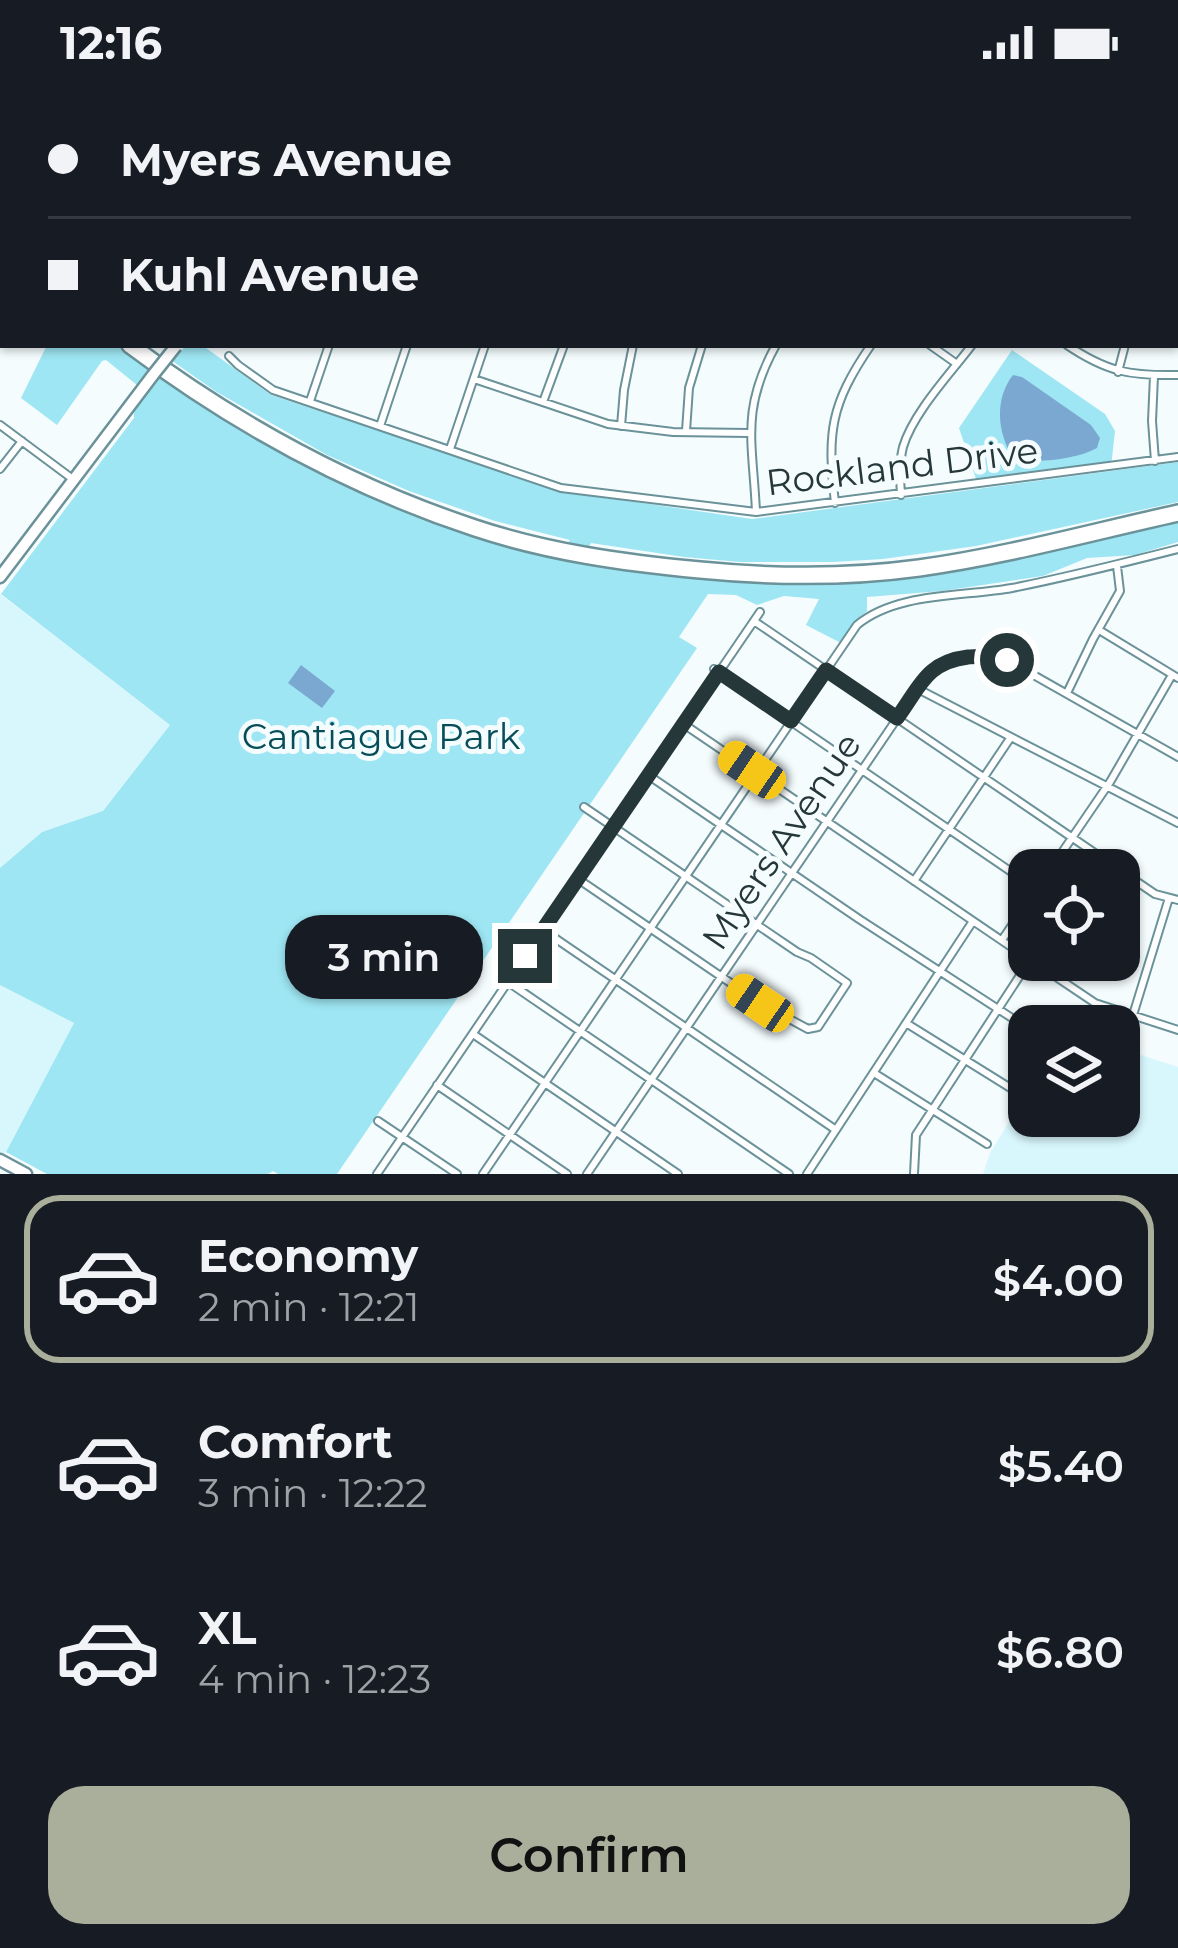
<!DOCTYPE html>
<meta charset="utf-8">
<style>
:root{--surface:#171b24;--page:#242831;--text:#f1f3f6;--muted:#9ea1a6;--line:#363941;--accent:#a9af9b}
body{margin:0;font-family:Montserrat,sans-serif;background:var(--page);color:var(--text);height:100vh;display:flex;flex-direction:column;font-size:45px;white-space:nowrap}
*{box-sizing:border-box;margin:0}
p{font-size:39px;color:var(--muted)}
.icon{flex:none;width:66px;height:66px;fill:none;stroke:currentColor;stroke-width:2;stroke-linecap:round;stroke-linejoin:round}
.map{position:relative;height:1090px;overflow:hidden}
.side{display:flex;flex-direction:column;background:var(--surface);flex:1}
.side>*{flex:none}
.banner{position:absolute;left:0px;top:0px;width:1179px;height:264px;box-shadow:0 3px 9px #0004;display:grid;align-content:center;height:264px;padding:0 48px;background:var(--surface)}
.fabs{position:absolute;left:1008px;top:765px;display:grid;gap:24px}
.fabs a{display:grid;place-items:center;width:132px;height:132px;border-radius:24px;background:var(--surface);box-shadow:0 3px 9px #0004;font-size:60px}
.end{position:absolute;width:54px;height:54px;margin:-27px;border:15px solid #26373a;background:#fff;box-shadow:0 0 0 6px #fff}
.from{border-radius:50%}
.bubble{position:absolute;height:84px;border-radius:36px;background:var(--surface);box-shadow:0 3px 9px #0004;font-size:39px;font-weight:600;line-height:84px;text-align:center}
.car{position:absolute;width:36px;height:72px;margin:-36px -18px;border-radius:15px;box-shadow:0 0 9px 3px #0007;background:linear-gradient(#f5c518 24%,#345 0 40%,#f5c518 0 76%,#345 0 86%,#f5c518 0)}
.banner b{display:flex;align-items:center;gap:42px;height:114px;font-size:45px}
.banner b+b{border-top:3px solid var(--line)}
.banner i{width:30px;height:30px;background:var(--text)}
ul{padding:21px 0 0;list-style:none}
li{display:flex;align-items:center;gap:36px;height:168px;margin:0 24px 18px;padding:0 24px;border:6px solid transparent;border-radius:36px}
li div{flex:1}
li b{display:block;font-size:45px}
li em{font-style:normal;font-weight:600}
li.selected{border-color:var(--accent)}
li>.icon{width:108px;height:108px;stroke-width:1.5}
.primary-button{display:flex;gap:24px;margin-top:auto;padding:24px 48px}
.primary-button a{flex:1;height:138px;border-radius:36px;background:var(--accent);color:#111;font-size:48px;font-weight:600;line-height:138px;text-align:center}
.status{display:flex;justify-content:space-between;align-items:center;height:84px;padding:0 60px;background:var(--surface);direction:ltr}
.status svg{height:33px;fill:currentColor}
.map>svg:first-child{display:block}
.built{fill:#d8f7fd}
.green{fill:#9ee6f3}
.water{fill:#7ba8d1}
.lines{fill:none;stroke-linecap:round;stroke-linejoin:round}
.street-casing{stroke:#6b9299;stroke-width:10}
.secondary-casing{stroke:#6b9299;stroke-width:15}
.highway-casing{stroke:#6b9299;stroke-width:20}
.street{stroke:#fff;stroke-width:6}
.secondary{stroke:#fff;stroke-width:10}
.highway{stroke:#fff;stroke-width:15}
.secondary-bridge-casing{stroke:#6b9299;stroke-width:15;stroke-linecap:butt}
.secondary-bridge{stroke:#fff;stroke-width:10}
.route{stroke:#26373a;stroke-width:15}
.labels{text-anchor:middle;stroke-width:10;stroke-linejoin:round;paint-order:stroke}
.street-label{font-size:36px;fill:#26373a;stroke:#f4fcfe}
.park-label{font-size:36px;fill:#074d57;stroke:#f4fcfe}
</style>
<div class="status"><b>12:16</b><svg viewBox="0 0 49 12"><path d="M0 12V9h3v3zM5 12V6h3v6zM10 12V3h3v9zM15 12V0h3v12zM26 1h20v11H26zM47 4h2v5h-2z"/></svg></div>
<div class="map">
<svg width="1178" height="1090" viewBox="0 0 1178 1090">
<rect width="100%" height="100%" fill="#f4fcfe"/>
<path class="built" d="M0,0H220L219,3H3V139L0,137Z
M0,510L170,641L103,727L42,748L0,784Z
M0,901L74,939L0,1079Z
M1119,964L1178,983V1090H983L990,1069L1029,1005V1032H1119Z"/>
<path class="green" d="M47,261H124L153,282L137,301L106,276L102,277L57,341L21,314Z
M187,261H202L271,311L561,407L752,435L1178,378V418L976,462L883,475L833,478H740L684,473L591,459L582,473L836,493L1178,434V458L1135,471L1087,474L1043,492L942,507L867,513V527L854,538L841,559L806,541L819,515L784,512L757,521L736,511L708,510L679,553L697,564L337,1090H278L273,1087L268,1090H47L6,1068L74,939L0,901V784L42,748L103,727L170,641L1,510L134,334V327L162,289L279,363L560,470L570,456L495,437L409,407L327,371L215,307L171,276Z
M1012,266L1105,330L1115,347L1111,383L978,401L959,344Z"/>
<path class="water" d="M1013,291L1022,293L1091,341L1100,354L1097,364C1075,376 1038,379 1014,375C997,350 994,315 1013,291Z
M301,581L335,607L322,624L288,599Z"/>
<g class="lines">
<defs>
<path id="street" d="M317,0L329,3
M533,0L541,3
M681,0L685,3
M1084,0L1089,3
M411,3L425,0
M483,3V0
M771,3L773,0
M861,3L863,0
M951,3L953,0
M1047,3L1049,0
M1176,55L1178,56
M1176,106L1178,103
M0,230L3,232
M930,261L957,280
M1067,261C1107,288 1130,292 1178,291
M229,272L238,281L273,306L561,404L756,428L1178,373
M1118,288L1125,261
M1154,292L1152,337L1155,377
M474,295L608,340L673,348L749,349
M310,317L329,261
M543,318L564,261
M0,341L74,396
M380,342L407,261
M621,342L624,306L633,261
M686,347L689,304L702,261
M450,365L485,261
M0,385L22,357
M901,411C900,395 899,379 903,363C913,329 950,290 972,261
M835,419C827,348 830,321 871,261
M756,428C753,359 740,326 776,261
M754,537L1155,810L1178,816
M1099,546L1178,594
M714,585L1029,800
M918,605L1178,739
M1067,609L1093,555L1120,507L1117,482
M685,641L1029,875
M648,691L859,835L1029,945
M1050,786L1110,698L1172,591
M578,795L760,919L808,945L818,943L847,899L811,874L797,868L584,723
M914,797L1011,653
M543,846L836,1046
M1002,856L1029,816
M1031,876L1095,919L1178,946
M508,898L789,1090
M1133,931L1169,814
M906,939L1020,1010
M473,950L678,1090
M874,989L987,1060
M437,1001L567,1090
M378,1037L457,1090
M377,1090L760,528
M483,1090L857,541C897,508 962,513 1012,504C1068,493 1123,479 1178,465
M587,1090L926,592C945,571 981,567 1007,576L1178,673
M807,1090L973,837
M914,1090L916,1051L1030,876"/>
<path id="secondary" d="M219,3L220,0
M0,493L153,291
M0,1076L26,1090"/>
<path id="highway" d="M0,163L3,165
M130,261C234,339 351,403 475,444C547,468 624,479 700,486C772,493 846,494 919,484C1006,472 1092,448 1178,429"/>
</defs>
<use href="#street" class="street-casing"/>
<use href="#secondary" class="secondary-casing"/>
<use href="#highway" class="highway-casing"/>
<use href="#street" class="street"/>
<use href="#secondary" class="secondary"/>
<use href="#highway" class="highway"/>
<defs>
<path id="secondary-bridge" d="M153,291L176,262"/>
</defs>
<use href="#secondary-bridge" class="secondary-bridge-casing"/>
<use href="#secondary-bridge" class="secondary-bridge"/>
</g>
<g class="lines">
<path class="route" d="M525,872L719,588L791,637L826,586L897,634C920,603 926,578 968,573C983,572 994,571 1007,576"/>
</g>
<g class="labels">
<g class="street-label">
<text transform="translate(902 382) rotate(-7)" y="13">Rockland Drive</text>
<text transform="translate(781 757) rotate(-56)" y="13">Myers Avenue</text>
</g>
<g class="park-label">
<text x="381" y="665">Cantiague Park</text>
</g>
</g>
</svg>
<div class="fabs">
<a><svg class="icon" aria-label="locate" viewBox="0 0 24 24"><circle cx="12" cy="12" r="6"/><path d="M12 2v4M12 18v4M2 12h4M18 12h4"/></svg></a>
<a><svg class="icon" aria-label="layers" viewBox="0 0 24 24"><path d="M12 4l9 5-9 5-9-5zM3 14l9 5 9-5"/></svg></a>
</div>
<i class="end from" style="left:1007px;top:576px"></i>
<i class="end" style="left:525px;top:872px"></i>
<div class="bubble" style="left:285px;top:831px;width:198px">3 min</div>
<i class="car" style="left:752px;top:686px;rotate:304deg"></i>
<i class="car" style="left:760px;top:919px;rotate:304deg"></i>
<div class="banner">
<b><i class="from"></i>Myers Avenue</b>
<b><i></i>Kuhl Avenue</b>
</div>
</div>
<section class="side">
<ul>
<li class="selected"><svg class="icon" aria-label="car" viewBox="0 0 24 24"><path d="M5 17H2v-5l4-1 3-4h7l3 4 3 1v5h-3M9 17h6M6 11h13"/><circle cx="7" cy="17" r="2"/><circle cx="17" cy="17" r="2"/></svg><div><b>Economy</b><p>2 min · 12:21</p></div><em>$4.00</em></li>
<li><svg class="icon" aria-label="car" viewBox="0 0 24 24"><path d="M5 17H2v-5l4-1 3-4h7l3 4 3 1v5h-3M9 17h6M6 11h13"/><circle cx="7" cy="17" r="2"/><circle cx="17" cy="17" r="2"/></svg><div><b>Comfort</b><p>3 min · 12:22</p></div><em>$5.40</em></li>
<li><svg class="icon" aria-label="car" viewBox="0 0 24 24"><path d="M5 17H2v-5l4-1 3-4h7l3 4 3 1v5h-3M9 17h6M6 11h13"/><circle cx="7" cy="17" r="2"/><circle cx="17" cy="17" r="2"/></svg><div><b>XL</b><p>4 min · 12:23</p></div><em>$6.80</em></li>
</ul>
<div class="primary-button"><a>Confirm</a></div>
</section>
